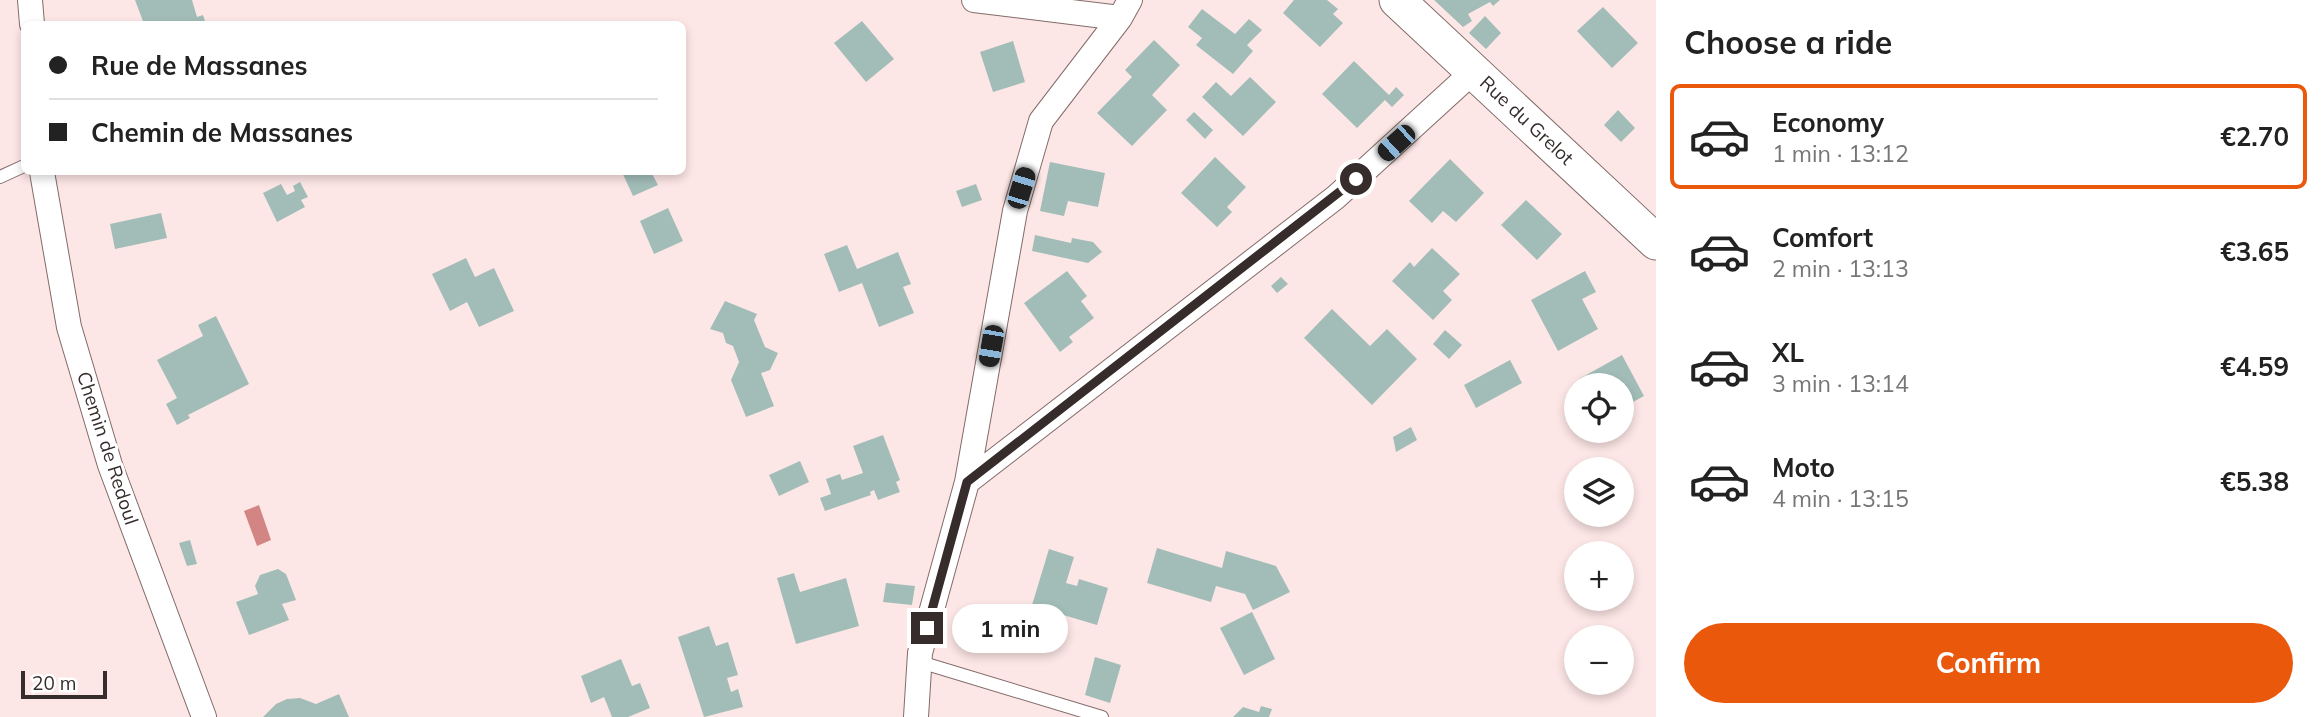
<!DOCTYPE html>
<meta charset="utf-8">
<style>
:root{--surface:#fff;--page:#f2f2f2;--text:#222;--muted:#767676;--line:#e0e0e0;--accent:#ea580c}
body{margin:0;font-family:Mulish,sans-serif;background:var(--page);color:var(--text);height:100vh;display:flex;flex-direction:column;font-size:26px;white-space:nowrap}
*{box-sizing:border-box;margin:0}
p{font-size:23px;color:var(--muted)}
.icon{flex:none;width:38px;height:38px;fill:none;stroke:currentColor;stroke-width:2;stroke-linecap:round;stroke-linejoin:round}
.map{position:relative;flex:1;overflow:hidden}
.sheet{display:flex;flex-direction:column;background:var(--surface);width:665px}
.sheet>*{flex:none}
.banner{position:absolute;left:21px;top:21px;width:665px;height:154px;border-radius:10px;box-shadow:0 4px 10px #0003;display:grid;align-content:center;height:154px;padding:0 28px;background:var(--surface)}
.buttons{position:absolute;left:1564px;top:373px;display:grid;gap:14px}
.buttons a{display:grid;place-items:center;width:70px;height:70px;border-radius:50%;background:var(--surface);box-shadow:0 4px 10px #0003;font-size:35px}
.scale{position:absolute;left:21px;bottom:18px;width:86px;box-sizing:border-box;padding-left:7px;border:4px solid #362c2c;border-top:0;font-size:19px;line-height:24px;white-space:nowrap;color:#362c2c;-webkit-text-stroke:5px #fff;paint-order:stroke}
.end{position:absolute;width:32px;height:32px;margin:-16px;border:9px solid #362c2c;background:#fff;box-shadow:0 0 0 4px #fff}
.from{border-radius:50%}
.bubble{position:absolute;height:49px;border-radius:24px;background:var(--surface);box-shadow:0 4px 10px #0003;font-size:23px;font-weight:700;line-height:49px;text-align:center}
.car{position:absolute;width:21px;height:42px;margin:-21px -10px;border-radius:9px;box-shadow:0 0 5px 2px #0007;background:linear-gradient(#222 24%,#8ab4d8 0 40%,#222 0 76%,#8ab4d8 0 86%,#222 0)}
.banner b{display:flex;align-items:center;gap:24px;height:66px;font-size:26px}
.banner b+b{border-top:2px solid var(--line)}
.banner i{width:18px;height:18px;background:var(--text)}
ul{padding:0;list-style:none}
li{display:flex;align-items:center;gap:21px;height:105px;margin:0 14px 10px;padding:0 14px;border:4px solid transparent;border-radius:10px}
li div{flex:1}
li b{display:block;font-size:26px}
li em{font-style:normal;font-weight:700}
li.current{border-color:var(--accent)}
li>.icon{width:63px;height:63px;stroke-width:1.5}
h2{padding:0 28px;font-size:32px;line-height:84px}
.primary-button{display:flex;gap:14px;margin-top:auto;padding:14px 28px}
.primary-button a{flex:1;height:80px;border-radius:42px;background:var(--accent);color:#fff;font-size:28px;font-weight:700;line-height:80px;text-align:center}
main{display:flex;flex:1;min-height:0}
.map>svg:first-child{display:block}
.water{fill:#d28583}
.building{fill:#a2bdb8}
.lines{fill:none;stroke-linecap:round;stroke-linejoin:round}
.lane-casing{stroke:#826b69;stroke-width:14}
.street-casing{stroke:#826b69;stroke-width:26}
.secondary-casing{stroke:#826b69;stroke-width:37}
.lane{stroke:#fff;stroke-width:12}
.street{stroke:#fff;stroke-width:24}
.secondary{stroke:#fff;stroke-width:35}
.route{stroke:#362c2c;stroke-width:9}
.labels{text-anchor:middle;stroke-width:6;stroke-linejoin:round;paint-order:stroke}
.street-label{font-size:19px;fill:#362c2c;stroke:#fff}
</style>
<main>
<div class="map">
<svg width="1656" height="717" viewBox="0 0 1656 717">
<rect width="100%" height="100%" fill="#fde7e6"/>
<path class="water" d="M259,505L271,540L257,546L244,511Z"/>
<path class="building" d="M135,0H192L197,17L203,15L206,24H144Z
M1294,0H1327L1338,9L1333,14L1343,23L1320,47L1283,13Z
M1434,0H1500L1493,6L1490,2L1468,14L1472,21L1463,27Z
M1603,7L1638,43L1612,68L1577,31Z
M1202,9L1235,34L1249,19L1262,30L1247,45L1253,51L1233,74L1196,45L1202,38L1188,27Z
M1485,16L1501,33L1486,49L1469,33Z
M862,21L894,59L866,82L834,43Z
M1154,40L1180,65L1152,95L1167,110L1132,146L1097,113L1132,77L1125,70Z
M1013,41L1025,82L993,92L980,52Z
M1354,61L1389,95L1396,87L1404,95L1392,107L1385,100L1357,128L1322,94Z
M1250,77L1276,102L1243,136L1202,97L1216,82L1231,96Z
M1618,110L1635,128L1621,142L1604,125Z
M1194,112L1213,130L1205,139L1186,120Z
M1215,157L1246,187L1227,207L1232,212L1217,227L1181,193Z
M1450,159L1484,193L1456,222L1443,211L1432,223L1409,201Z
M1050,162L1105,173L1098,207L1068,201L1064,216L1040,211Z
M622,172H651L658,185L633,196Z
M300,182L308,197L301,200L305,207L277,222L263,193L281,184L287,195L295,191L293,186Z
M976,184L982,200L962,207L956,191Z
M1526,200L1562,234L1537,260L1501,225Z
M668,208L683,241L654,254L640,221Z
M161,213L167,238L115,249L110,224Z
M1035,235L1071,243L1072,238L1093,242L1102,252L1088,263L1032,251Z
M847,245L857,269L898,252L911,284L903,287L914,313L879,327L862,283L839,292L824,254Z
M1432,248L1460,274L1443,291L1452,300L1433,320L1392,281L1410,262L1414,267Z
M466,258L475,277L494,268L514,311L479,327L467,302L450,311L432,274Z
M1067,271L1087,296L1081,301L1094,318L1069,337L1073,342L1060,352L1024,303Z
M1585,271L1596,292L1582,299L1598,329L1558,351L1531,300Z
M1281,277L1288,284L1277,293L1271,286Z
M725,301L757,314L754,320L765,347L778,353L770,370L761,373L774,406L746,417L731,380L739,362L733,346L726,343L723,333L710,329Z
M1332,309L1370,346L1387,329L1417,359L1372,405L1304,338Z
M216,316L249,384L188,415L190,418L177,425L166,404L177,398L157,360L203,336L198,325Z
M1445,330L1462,345L1449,359L1433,344Z
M1622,355L1644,396L1622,408V385H1583L1579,379Z
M1510,360L1522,383L1476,408L1464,385Z
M1411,427L1417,440L1396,452L1393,437Z
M883,435L900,480L896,482L900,492L878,500L874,490L870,492L871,495L825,511L820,498L831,494L826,479L840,474L842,480L863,473L853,446Z
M800,461L809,482L779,496L769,475Z
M190,540L197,564L187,566L179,543Z
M1157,548L1222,568L1226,551L1276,566L1290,592L1253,610L1245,594L1216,586L1211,602L1147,583Z
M1049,549L1074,557L1066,583L1077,586L1079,579L1108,588L1097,625L1050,611L1042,639L1013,630L1019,609L1037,615L1039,607L1032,605Z
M278,569L286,574L296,600L282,604L289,620L249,635L236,602L258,594L255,586L260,575Z
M794,573L800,592L846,578L859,626L796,644L777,578Z
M886,583L915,586L912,605L883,602Z
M1252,612L1275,659L1244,675L1220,628Z
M709,626L716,646L728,642L738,675L727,678L731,692L738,689L743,707L704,717L678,637Z
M1095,657L1121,665L1110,703L1085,695Z
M621,659L632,686L640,683L650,708L628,717H612L604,697L591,703L581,676Z
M339,694L349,717H263L276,704L287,699L300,698L316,704Z
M1261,706L1272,709L1269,717H1233L1243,707L1259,712Z"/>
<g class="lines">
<defs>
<path id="lane" d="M0,177L24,166
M920,662L1102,717"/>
<path id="street" d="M30,0L32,24
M974,0L1120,18
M42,172L69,327L110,465L204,717
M967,482L1336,197L1475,70
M916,717L920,653L967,482L1015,211L1041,121L1120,18L1130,0"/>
<path id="secondary" d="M1397,0L1656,242"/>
</defs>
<use href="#lane" class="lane-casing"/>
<use href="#street" class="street-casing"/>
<use href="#secondary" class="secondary-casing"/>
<use href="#lane" class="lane"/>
<use href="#street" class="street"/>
<use href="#secondary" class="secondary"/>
</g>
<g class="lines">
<path class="route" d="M927,628L967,482L1356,179"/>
</g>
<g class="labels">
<g class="street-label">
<text transform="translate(1527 120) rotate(43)" y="7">Rue du Grelot</text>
<text transform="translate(108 448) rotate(72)" y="7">Chemin de Redoul</text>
</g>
</g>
</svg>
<div class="buttons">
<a><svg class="icon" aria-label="locate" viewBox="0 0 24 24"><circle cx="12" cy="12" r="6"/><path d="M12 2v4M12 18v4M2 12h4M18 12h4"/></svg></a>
<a><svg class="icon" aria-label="layers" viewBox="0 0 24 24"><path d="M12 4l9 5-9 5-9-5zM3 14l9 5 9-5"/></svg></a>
<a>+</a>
<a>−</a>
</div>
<div class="scale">20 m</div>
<i class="end from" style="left:1356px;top:179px"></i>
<i class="end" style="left:927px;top:628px"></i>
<div class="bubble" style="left:952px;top:604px;width:116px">1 min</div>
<i class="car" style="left:1396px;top:143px;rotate:228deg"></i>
<i class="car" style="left:1021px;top:188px;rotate:17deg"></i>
<i class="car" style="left:991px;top:346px;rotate:190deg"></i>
<div class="banner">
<b><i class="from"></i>Rue de Massanes</b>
<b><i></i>Chemin de Massanes</b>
</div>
</div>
<section class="sheet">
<h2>Choose a ride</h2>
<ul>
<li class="current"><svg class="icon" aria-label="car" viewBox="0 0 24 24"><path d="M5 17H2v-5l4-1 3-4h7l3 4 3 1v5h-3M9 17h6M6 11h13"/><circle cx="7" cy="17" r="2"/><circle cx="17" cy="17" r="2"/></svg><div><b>Economy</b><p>1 min · 13:12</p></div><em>€2.70</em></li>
<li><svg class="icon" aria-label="car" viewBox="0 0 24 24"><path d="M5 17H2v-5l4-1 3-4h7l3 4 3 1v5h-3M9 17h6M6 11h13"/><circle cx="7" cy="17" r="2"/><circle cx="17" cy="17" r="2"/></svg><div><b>Comfort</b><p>2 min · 13:13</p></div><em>€3.65</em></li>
<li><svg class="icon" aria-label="car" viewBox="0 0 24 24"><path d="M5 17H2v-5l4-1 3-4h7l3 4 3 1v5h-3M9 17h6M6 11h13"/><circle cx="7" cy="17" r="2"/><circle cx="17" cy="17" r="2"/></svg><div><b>XL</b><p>3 min · 13:14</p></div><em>€4.59</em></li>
<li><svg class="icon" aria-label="car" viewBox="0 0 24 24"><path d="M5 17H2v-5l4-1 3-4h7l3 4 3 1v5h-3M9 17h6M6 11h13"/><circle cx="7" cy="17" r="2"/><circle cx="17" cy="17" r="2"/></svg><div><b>Moto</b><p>4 min · 13:15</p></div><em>€5.38</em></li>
</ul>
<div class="primary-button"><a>Confirm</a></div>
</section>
</main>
